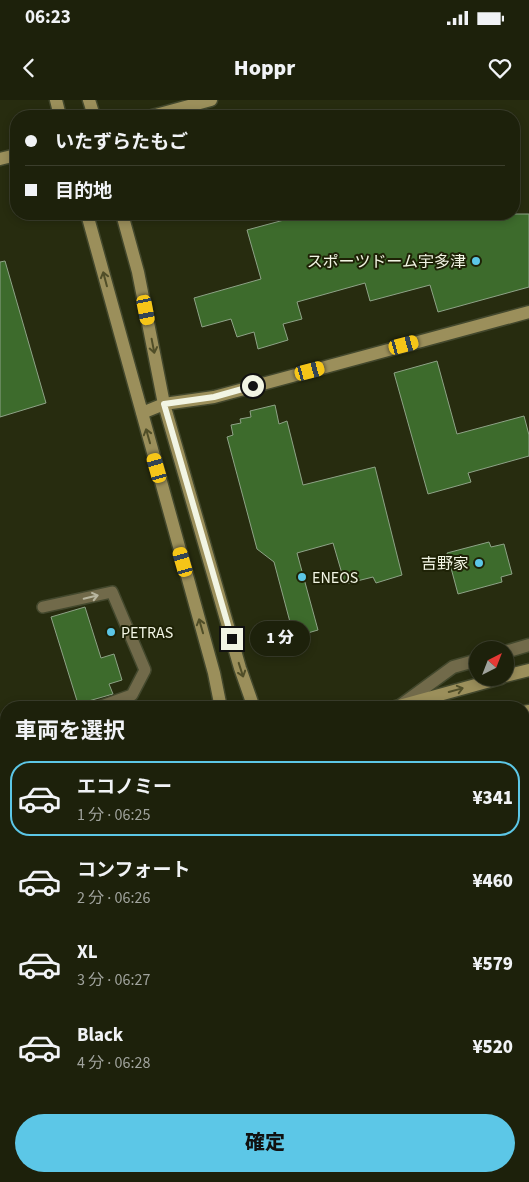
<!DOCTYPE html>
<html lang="ja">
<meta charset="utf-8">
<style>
:root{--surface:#1d210b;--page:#252914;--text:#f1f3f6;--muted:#a0a39d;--line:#3b3e2c;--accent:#5cc7e7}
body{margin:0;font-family:"Source Sans 3","Noto Sans JP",sans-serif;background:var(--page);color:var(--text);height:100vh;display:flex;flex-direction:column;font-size:19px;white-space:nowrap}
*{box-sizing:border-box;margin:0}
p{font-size:16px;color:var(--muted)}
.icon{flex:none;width:28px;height:28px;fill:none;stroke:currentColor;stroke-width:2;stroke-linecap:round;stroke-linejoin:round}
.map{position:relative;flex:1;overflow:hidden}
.panel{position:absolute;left:0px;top:601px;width:530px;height:481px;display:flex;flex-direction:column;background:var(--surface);border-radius:20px 20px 0 0;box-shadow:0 2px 8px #0003,0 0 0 1px var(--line)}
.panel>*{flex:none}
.banner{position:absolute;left:10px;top:10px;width:510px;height:110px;border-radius:20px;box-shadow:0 2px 8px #0003,0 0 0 1px var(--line);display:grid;align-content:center;height:110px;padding:0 15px;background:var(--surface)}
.needle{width:32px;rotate:42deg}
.tools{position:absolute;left:469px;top:541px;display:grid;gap:10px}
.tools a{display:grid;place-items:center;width:45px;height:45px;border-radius:50%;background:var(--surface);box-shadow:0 2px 8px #0003,0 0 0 1px var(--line);font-size:25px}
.end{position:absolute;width:22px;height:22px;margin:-11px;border:6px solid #f2f5e4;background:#111;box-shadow:0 0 0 2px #111}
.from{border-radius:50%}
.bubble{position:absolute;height:35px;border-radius:18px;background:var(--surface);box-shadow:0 2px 8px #0003,0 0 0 1px var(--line);font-size:16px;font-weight:800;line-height:35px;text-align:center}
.car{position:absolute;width:15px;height:30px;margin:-15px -8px;border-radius:6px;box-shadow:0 0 4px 1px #0007;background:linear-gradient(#f5c518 24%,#345 0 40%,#f5c518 0 76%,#345 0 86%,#f5c518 0)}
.banner b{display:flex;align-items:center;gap:18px;height:48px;font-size:19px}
.banner b+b{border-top:1px solid var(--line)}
.banner i{width:12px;height:12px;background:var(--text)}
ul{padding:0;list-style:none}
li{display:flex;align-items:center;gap:15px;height:75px;margin:0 10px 8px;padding:0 5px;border:2px solid transparent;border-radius:20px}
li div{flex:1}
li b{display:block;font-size:19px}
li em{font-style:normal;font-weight:800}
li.on{border-color:var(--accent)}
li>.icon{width:45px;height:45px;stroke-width:1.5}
h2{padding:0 15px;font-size:22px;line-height:60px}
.action{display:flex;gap:10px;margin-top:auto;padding:10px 15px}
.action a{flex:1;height:58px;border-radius:30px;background:var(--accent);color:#111;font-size:20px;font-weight:800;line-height:58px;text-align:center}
.status{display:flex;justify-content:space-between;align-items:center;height:35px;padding:0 25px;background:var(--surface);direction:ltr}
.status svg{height:14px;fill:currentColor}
header{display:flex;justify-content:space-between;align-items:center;height:65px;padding:0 15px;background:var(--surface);font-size:22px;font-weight:800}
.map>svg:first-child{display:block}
.building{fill:#3d6b2c;stroke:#8ea387}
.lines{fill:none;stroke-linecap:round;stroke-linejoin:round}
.lane-casing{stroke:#43482d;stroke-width:14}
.street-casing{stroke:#43482d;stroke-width:15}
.secondary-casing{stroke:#43482d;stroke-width:15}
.lane{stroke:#716a4a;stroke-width:11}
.street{stroke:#716a4a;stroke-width:12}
.secondary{stroke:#9b8f5b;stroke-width:12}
.oneway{stroke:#504e28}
.oneway2{stroke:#b8b69f}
.route{stroke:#f2f5e4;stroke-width:6}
.poi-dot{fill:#5cc7e7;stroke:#1e2206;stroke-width:2}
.labels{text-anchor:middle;stroke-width:4;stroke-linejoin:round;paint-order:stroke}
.poi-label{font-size:16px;fill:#f2f5e4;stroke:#1e2206;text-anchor:end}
</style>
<div class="status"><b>06:23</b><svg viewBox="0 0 49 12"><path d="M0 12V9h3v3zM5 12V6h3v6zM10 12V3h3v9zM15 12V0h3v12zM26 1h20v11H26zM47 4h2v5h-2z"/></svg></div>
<header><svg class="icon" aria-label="back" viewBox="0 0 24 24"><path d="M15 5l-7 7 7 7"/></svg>Hoppr<svg class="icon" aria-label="heart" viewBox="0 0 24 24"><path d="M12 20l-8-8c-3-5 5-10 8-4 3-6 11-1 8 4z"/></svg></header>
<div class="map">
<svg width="529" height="1082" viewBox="0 0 529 1082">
<rect width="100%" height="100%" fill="#272c0f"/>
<path class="building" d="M282,114H529V187L438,212L430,185L370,201L365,183L297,202L302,219L283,224L288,240L258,249L254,232L237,237L231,219L202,227L194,198L261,179L247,130L284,120Z
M5,161L46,303L0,317V162Z
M437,261L457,334L524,316L529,335V356L468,373L471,382L428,394L394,273Z
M275,305L279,324L287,321L303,385L375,367L402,475L376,483L373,477L345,484L333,443L297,453L318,530L294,537L274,462L257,449L227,337L233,335L231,325L241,323L240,319L251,317L250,311Z
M489,442L491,447L504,444L512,474L501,477L502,482L458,494L447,453Z
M85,507L101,558L114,554L122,580L109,584L113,594L78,604L51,517Z"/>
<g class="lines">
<defs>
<path id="lane" d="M43,507L112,492L145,570L132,595L96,608"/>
<path id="street" d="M505,552L529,545
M401,605L453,567L478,560
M524,637H529
M0,690L6,688
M0,781L6,780"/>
<path id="secondary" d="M56,0L60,16
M89,0L94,16
M152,16L211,0
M0,59L16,55
M87,114L214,573L221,608
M122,114L138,172L164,304L240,568L254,608
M142,313L164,304L214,297L529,212
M505,576L529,570
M392,608L501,578
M524,612L529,611
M0,711L6,709
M0,754L6,752
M524,961L529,959
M0,1071L6,1069
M343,1076L345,1082
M398,1076L399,1082"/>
</defs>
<use href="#lane" class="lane-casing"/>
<use href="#street" class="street-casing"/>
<use href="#secondary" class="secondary-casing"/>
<use href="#lane" class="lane"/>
<use href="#street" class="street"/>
<use href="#secondary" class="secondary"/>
</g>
<defs><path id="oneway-shaft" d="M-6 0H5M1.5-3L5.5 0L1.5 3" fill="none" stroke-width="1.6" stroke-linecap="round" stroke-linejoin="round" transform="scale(1.25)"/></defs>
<g class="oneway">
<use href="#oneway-shaft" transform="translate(105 179) rotate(-105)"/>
<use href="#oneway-shaft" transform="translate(153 246) rotate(79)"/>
<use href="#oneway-shaft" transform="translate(148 336) rotate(-106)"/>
<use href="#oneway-shaft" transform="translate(201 526) rotate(-106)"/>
<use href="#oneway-shaft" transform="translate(241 570) rotate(72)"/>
<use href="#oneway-shaft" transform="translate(456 590) rotate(-15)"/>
</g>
<use class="oneway2" href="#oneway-shaft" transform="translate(91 497) rotate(-13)"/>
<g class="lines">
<path class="route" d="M232,539L164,304L214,297L253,286"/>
</g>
<g class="poi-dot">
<circle cx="476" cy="161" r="5"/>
<circle cx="479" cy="463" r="5"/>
<circle cx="302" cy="477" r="5"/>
<circle cx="111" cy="532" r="5"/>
</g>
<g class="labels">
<g class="poi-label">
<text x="466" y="167">スポーツドーム宇多津</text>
<text x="469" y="469">吉野家</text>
<text x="312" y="483" text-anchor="start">ENEOS</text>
<text x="121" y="538" text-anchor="start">PETRAS</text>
</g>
</g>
</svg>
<div class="tools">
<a><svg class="needle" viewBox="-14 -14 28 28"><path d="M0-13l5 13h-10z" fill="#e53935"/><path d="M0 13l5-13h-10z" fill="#a0a39d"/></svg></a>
</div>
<i class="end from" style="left:253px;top:286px"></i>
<i class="end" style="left:232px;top:539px"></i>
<div class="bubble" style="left:250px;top:521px;width:60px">1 分</div>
<i class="car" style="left:146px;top:210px;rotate:169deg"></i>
<i class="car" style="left:404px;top:245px;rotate:75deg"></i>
<i class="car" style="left:310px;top:271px;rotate:75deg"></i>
<i class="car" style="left:157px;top:368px;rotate:344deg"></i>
<i class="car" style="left:183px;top:462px;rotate:344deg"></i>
<div class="banner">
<b><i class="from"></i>いたずらたもご</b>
<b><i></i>目的地</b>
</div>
<section class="panel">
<h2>車両を選択</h2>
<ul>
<li class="on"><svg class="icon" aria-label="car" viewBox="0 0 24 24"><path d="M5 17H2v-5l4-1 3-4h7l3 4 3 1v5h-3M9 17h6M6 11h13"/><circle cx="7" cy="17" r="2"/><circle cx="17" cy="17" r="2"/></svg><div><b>エコノミー</b><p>1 分 · 06:25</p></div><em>¥341</em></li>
<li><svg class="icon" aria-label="car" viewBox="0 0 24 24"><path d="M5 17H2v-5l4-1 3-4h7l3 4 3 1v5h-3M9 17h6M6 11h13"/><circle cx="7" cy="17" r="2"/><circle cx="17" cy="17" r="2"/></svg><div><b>コンフォート</b><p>2 分 · 06:26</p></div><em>¥460</em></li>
<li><svg class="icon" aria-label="car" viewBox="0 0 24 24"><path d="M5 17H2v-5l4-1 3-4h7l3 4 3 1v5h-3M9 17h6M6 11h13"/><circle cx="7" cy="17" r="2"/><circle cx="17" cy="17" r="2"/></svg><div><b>XL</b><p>3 分 · 06:27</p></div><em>¥579</em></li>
<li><svg class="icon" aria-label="car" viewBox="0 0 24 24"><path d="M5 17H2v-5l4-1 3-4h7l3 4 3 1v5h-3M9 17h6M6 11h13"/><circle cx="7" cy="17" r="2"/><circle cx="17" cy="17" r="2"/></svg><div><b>Black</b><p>4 分 · 06:28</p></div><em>¥520</em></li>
</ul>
<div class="action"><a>確定</a></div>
</section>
</div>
